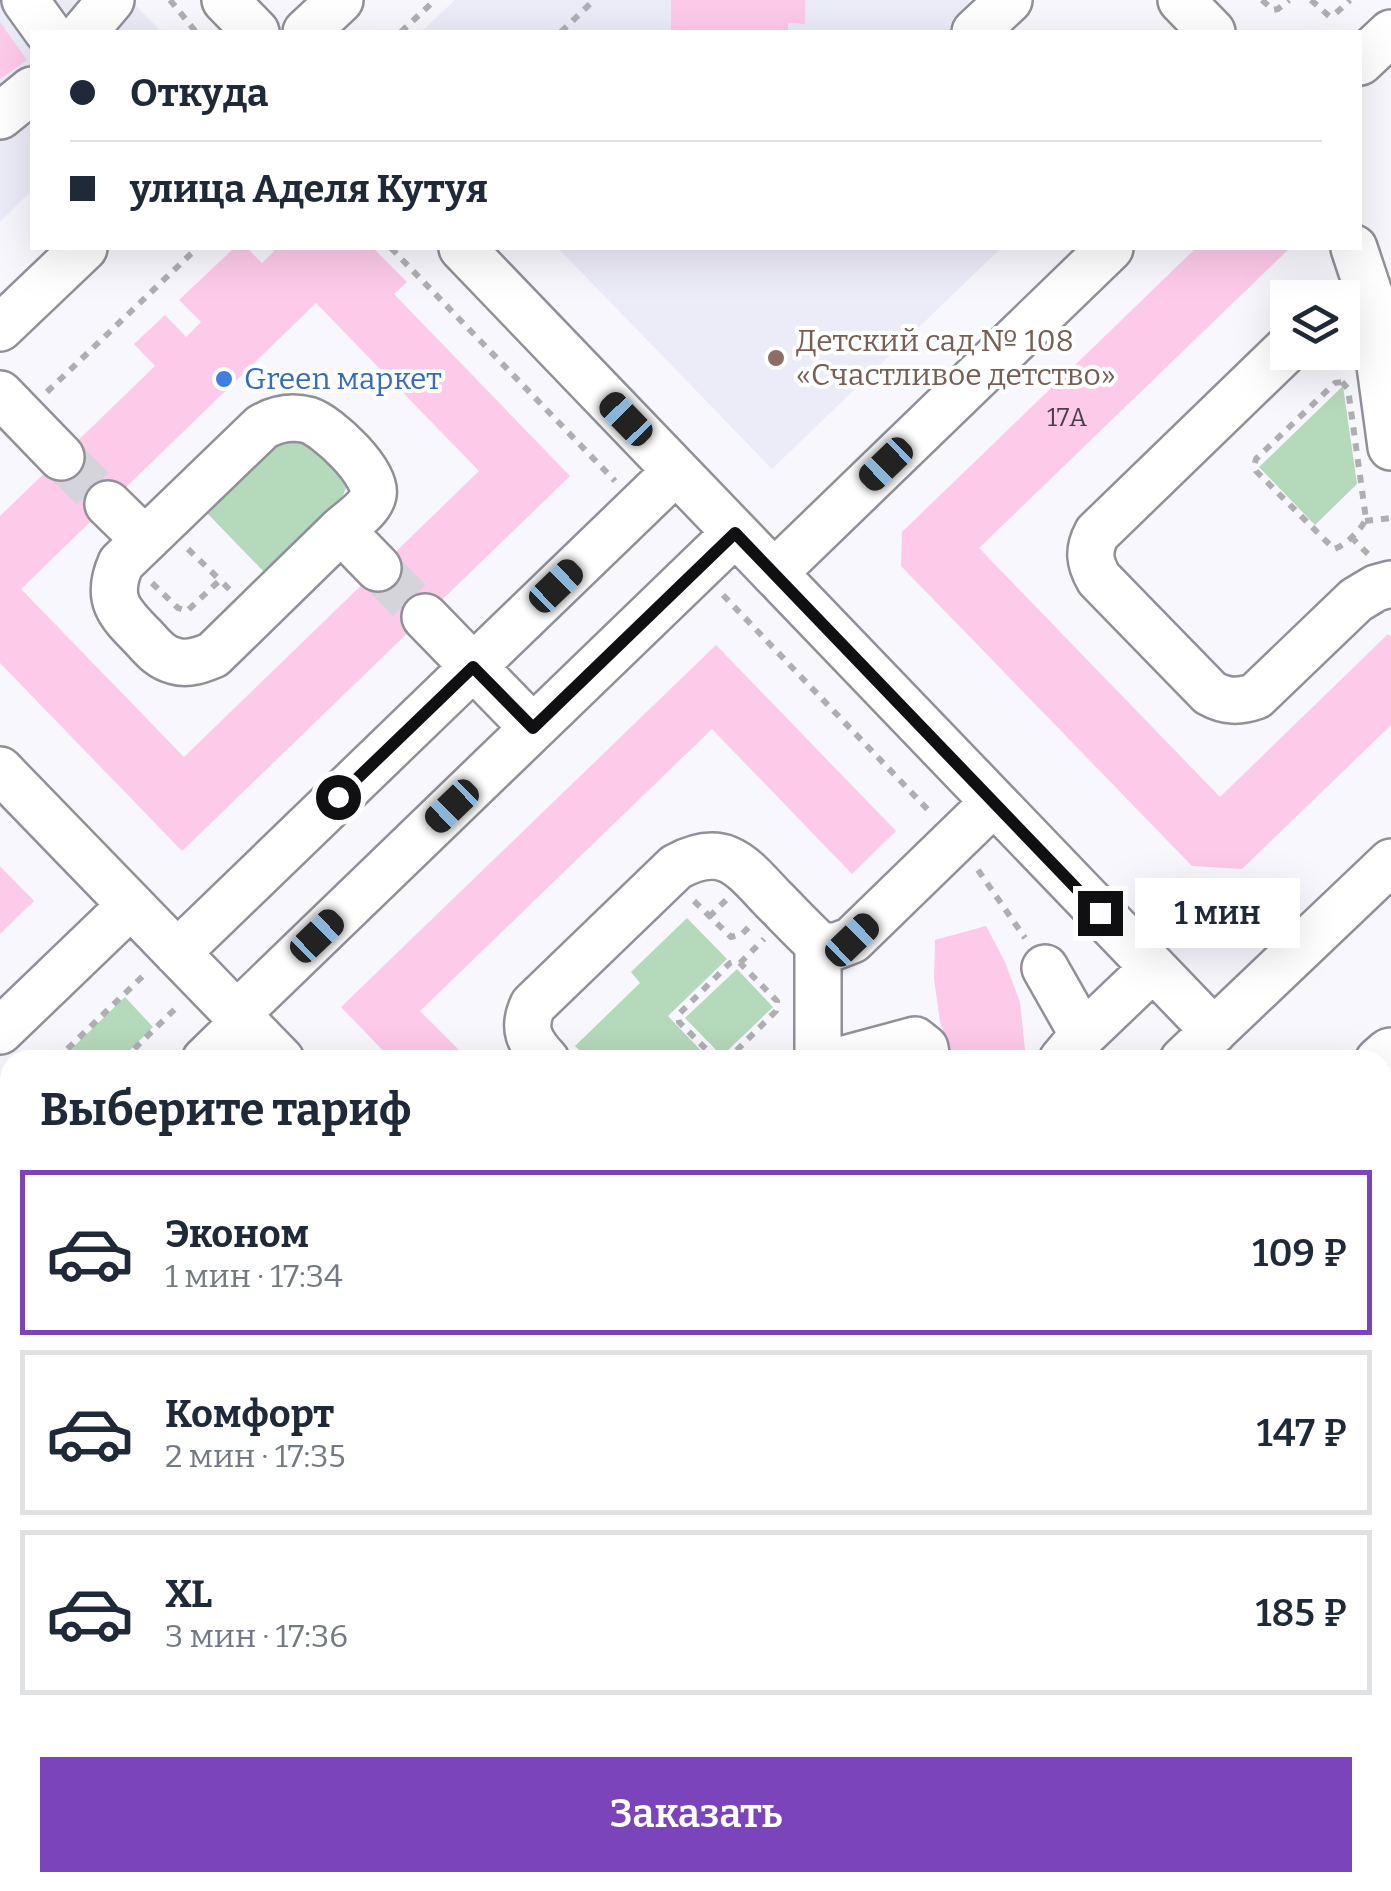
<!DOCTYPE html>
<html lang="ru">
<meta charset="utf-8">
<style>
:root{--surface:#fff;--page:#f6f6f7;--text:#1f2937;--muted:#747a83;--line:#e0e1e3;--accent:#7c44ba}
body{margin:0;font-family:Bitter,serif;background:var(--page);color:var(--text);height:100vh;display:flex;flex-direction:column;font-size:38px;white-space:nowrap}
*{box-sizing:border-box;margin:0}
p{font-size:32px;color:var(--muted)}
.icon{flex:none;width:55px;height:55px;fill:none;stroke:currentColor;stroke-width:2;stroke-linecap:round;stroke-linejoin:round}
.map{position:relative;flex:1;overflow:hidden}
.details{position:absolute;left:0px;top:1050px;width:1392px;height:842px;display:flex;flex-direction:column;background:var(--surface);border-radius:30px 30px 0 0;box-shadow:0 10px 40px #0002}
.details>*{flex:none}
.top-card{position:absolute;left:30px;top:30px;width:1332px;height:220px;border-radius:0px;box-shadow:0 10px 40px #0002;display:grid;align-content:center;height:220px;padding:0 40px;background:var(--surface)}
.tools{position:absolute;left:1270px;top:280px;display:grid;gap:20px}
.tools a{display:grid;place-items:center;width:90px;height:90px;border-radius:0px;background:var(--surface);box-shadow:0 10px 40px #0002;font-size:50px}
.end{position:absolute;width:45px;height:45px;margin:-22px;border:12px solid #101013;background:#fff;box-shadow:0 0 0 5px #fff}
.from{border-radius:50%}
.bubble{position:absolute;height:70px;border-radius:0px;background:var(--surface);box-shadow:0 10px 40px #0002;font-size:32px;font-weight:600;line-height:70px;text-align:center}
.car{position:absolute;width:30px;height:60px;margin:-30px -15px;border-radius:12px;box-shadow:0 0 8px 2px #0007;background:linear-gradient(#222 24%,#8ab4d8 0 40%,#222 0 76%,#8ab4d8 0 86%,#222 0)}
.top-card b{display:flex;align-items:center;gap:35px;height:95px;font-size:38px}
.top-card b+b{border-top:2px solid var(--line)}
.top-card i{width:25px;height:25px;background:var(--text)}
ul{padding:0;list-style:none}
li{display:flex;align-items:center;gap:30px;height:165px;margin:0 20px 15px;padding:0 20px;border:5px solid var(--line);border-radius:0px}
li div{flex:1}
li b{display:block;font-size:38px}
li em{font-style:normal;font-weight:600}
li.active{border-color:var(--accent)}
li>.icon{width:90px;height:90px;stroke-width:1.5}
h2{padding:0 40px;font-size:45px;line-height:120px}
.action{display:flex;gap:20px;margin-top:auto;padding:20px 40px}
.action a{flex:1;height:115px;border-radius:0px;background:var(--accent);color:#fff;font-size:40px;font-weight:600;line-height:115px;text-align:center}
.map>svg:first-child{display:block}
.built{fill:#ecebf8}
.green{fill:#b5d9bb}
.building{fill:#fdcae9;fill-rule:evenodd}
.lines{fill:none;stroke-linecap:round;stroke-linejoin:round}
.minor-tunnel{stroke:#d5d4da;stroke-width:45;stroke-dasharray:45 22;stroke-linecap:butt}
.minor-casing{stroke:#909099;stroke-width:50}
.major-casing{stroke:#909099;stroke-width:60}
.path{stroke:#aeaeb3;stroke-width:6;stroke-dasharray:8 8;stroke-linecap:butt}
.minor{stroke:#fff;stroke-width:45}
.major{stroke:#fff;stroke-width:55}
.route{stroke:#101013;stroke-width:12}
.education-dot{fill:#8d6e63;stroke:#fff;stroke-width:4}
.shop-dot{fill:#3f7fe0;stroke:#fff;stroke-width:4}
.labels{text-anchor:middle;stroke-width:8;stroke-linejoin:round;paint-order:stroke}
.number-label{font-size:25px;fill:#4b3e48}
.education-label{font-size:30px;fill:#785e54;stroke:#fff;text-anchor:start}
.shop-label{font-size:30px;fill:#366cbe;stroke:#fff;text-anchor:start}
</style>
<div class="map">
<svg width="1391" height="1891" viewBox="0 0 1391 1891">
<rect width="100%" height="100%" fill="#f8f7fd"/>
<path class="built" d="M0,0H130L162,32H32V190L0,222Z
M455,0H969L1001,32H421Z
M558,248H1001L772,469Z"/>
<path class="green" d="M1343,386L1357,484L1315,525L1259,467Z
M305,436L344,476L346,488L340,503L266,574L205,511L278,440Z
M687,918L727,959L668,1016L710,1060H589L575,1046L640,983L631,972Z
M737,969L773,1007L722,1056L685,1018Z
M125,997L153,1027L120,1060H60Z"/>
<path class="building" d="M671,0H805V24L788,23V32H671Z
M0,22L27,60L0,79Z
M234,248H247L262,263L274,251L271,248H373L407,282L394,294L570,476L182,851L0,663V516L155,366L134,344L165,315L186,337L201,322L179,300ZM316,303L479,471L184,757L21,589Z
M1196,248H1290L979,548L1220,797L1388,634L1391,637V725L1242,869L1192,866L901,566L902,532Z
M716,645L896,831L852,874L712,729L420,1011L469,1060H392L341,1007Z
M0,866L34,901L0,934Z
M986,926L1005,962L1020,1002L1026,1060H954L940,1022L934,979L935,940Z
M10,1336V1460L0,1470V1346Z
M1382,1555L1391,1564V1580L1382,1588Z
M1382,1624L1391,1633V1711L1382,1702Z
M10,1852V1882H131L122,1891H0V1862Z
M894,1882H1007L998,1891H885Z"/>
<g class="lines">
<path class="minor-tunnel" d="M61,457L108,504
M378,568L425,617"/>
<defs>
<path id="minor" d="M25,0L48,32
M225,0L256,32
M1181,0L1212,32
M84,32L111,0
M306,32L340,0
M975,32L1009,0
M1360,62L1391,33
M0,116L32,90
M462,248L1214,1031
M1354,248L1371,299L1391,447
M0,328L84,248
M1288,348L1097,533C1088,550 1089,562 1099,579L1210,693C1226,702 1239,702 1256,696L1356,600L1376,588L1391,584
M0,394L61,457
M108,504L145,540
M341,530L213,655C201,660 188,665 175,661C161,658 153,648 144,638C119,613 105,599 121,563L262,427C276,419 292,416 308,420C328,426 378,474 373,495C370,509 351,521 341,530L378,568
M774,573L1110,248
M425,617L533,728
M0,770L281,1060
M818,944V1060
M177,953L676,471
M1045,968L1083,1035
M237,1014L735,533
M0,1031L131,905
M205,1060L244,1022
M546,1060C529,1042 522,1028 533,1005L676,867C724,841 741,865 772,898C787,913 802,929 818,944L834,947L852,940L994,802
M841,1060L915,1040L925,1048L927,1060
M1062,1060L1083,1035L1153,968
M1183,1060L1391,862
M0,1258L10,1248
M1382,1280L1390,1273
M1382,1403L1391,1395
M1382,1510L1391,1519
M0,1562L10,1552
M0,1781L10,1771
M1382,1807L1391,1816
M206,1891L214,1882
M420,1891L423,1882
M760,1891L769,1882
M1088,1891L1097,1882"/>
<path id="major" d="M1382,1064L1391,1056
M1382,1149L1391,1141
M514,1891L523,1882
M614,1891L623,1882"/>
</defs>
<use href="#minor" class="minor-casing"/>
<use href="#major" class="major-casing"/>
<path class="path" d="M170,0L196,32
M1262,0L1273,10L1278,9L1289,0
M1311,0L1329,16L1335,14L1350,0
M401,32L435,0
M561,32L594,0
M391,248L615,481
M1342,382L1348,389L1366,519C1361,530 1346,545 1334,549L1256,471L1254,466L1256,459L1335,383Z
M47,392L197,248
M1365,521L1391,518
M1351,537L1368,554
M188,549L220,580
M152,583L178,608L187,611L220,580L231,591
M723,595L932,814
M978,870L1025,938
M694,901L731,937L742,934L752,924
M709,917L726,900
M740,963L764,939
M56,1060L145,974
M123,1060L179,1005
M717,1060L679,1022L678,1015L730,963L736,961L740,963L777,1001L776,1011L727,1060
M0,1114L10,1104
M0,1179L10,1169
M1382,1208L1391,1200
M0,1628L10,1619
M0,1703L10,1693
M0,1706L10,1716
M848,1891L857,1882
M1173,1891L1182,1882
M1237,1891L1239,1882"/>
<use href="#minor" class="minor"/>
<use href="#major" class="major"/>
</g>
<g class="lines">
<path class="route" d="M338,797L473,667L533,728L735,533L1100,913"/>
</g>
<circle class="education-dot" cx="776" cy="358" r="10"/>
<circle class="shop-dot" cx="224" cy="379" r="10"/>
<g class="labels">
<g class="number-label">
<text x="1067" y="426">17А</text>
</g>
<g class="education-label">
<text x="796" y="351">Детский сад № 108<tspan x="796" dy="34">«Счастливое детство»</tspan></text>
</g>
<g class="shop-label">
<text x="244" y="389">Green маркет</text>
</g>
</g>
</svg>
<div class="tools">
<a><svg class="icon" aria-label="layers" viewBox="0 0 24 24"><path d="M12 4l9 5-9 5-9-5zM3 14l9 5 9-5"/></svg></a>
</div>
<i class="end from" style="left:338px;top:797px"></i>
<i class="end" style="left:1100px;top:913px"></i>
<div class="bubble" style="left:1135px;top:878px;width:165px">1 мин</div>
<i class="car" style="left:626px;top:419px;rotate:316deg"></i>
<i class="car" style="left:886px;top:464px;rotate:226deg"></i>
<i class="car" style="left:556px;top:586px;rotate:46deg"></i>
<i class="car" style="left:452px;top:806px;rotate:226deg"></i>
<i class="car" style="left:317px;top:936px;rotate:46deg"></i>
<i class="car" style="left:852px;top:940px;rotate:46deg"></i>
<div class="top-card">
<b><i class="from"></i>Откуда</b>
<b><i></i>улица Аделя Кутуя</b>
</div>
<section class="details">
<h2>Выберите тариф</h2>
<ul>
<li class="active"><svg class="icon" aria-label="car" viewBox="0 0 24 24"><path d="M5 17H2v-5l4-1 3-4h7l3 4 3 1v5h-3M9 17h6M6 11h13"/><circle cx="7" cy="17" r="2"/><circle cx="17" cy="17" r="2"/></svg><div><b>Эконом</b><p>1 мин · 17:34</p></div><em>109 ₽</em></li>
<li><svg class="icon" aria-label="car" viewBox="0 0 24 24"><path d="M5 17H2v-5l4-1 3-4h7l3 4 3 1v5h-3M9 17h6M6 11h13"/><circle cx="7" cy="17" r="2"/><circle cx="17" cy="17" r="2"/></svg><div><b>Комфорт</b><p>2 мин · 17:35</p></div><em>147 ₽</em></li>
<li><svg class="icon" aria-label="car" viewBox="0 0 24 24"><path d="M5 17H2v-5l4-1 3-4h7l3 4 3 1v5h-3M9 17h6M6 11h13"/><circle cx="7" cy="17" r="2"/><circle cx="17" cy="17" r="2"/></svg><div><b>XL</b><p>3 мин · 17:36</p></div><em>185 ₽</em></li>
</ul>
<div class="action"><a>Заказать</a></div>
</section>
</div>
